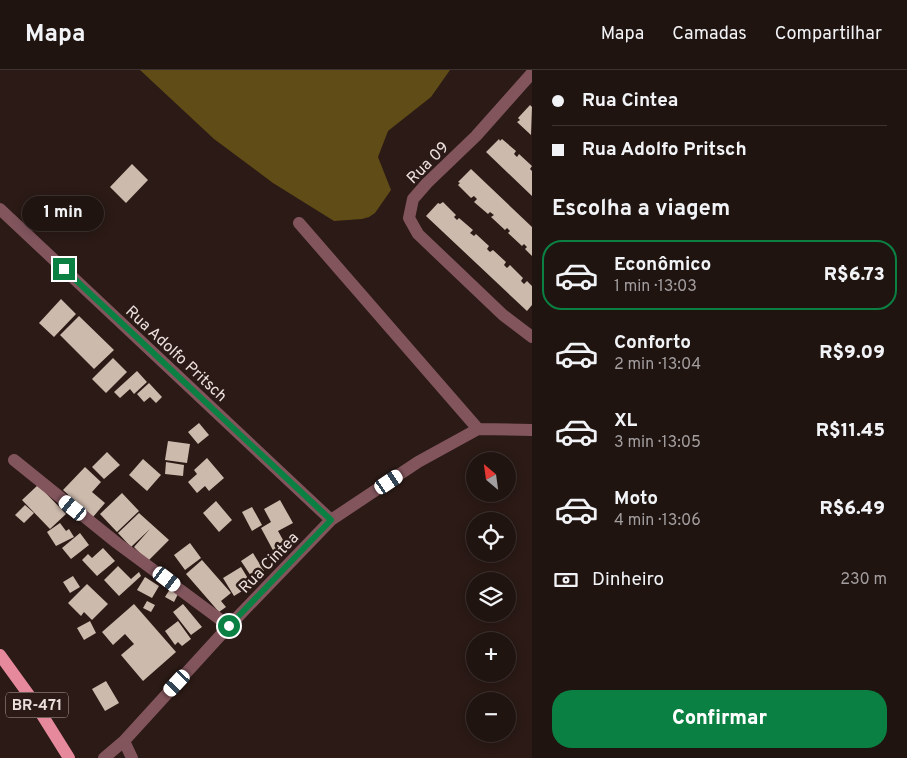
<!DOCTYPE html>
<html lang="pt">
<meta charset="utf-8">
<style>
:root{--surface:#201410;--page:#281d19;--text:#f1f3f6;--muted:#a29e9f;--line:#3d3330;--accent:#0b8043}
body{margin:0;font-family:Overpass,sans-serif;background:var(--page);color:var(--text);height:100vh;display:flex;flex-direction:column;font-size:19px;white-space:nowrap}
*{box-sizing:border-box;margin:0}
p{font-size:16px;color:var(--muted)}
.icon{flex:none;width:28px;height:28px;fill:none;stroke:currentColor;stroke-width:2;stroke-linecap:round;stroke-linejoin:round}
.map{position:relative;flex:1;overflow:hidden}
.panel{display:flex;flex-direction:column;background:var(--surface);width:375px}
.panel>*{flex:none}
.hud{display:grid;align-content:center;height:110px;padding:0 20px;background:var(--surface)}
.needle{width:32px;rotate:331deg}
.controls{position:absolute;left:466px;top:382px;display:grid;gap:10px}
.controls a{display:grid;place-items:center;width:50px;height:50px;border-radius:50%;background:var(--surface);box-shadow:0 2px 12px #0003,0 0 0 1px var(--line);font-size:25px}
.end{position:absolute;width:22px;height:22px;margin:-11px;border:6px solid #0b8043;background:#fff;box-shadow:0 0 0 2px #fff}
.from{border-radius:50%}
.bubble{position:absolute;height:35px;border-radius:18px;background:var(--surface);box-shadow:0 2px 12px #0003,0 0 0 1px var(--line);font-size:16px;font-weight:800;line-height:35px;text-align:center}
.car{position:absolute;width:15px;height:30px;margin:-15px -8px;border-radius:6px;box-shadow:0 0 4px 1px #0007;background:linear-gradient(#fff 24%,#345 0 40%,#fff 0 76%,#345 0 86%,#fff 0)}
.hud b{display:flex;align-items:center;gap:18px;height:48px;font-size:19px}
.hud b+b{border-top:1px solid var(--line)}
.hud i{width:12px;height:12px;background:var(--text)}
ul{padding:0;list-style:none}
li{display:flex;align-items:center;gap:15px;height:70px;margin:0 10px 8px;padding:0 10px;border:2px solid transparent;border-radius:20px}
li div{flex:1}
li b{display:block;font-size:19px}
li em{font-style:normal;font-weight:800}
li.selected{border-color:var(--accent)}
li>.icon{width:45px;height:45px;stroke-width:1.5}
h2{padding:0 20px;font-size:22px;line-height:60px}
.pay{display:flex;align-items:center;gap:12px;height:55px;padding:0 20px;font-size:19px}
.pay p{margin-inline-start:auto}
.cta{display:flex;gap:10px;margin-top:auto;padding:10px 20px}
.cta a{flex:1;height:58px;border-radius:20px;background:var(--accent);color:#fff;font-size:20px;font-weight:800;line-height:58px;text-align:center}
header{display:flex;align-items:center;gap:30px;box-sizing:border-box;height:70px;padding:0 25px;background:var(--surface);border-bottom:1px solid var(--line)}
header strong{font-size:24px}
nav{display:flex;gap:28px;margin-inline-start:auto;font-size:18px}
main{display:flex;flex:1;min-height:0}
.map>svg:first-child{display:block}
.forest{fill:#604c16}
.building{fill:#ccbaac}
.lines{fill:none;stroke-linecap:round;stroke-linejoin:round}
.minor{stroke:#82555d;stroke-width:12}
.major{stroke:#e6899c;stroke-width:12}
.route{stroke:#0b8043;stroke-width:6}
.labels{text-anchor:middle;stroke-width:5;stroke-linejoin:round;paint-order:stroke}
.shield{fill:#2b1a16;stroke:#b2a5a1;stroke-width:1}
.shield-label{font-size:15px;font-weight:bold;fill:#ece0dd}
.street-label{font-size:16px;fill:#ece0dd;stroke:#2b1a16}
</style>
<header>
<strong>Mapa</strong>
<nav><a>Mapa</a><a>Camadas</a><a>Compartilhar</a></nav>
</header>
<main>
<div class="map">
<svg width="532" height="688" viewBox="0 0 532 688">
<rect width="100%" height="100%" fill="#2b1a16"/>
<path class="forest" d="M140,0H450L431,27L388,61L378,87L391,120L375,143L369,147L362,149L334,151L273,113L214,69Z"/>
<path class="building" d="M530,35L532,37L531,65L517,52L520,50L518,48Z
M499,69L500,71L502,69L516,81L514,84L517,87L519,84L532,96L530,99L532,101V126L486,82Z
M132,94L148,110L126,133L110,117Z
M471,99L532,157V186L525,179L527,177L524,174L522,176L508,163L510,161L507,158L505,160L491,147L494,145L490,142L488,144L474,132L477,129L474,126L471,128L458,115L460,113L458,112Z
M443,132L456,145L454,147L457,150L459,148L473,160L470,163L474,166L476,164L489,176L487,179L490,182L493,180L506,192L504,195L507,198L510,195L523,208L521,211L524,214L527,211L532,216V235L527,241L426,146L438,133L440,134Z
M61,229L76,244L54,267L39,253Z
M79,246L114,280L94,299L60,265Z
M113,288L127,302L106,323L92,309Z
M137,301L147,312L134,324L130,319L120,328L114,322Z
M149,313L162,327L156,333L150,327L144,332L137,324Z
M199,353L209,365L198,374L188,362Z
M168,371L190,374L187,393L165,390Z
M107,382L120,395L104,409L92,397Z
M207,388L224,408L209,421L205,416L197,423L188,412L197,404L194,400Z
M143,389L161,405L147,421L129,405Z
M166,392L184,395L183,406L165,404Z
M85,397L101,412L92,422L105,433L93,447L63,420Z
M38,415L66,444L50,459L22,430Z
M122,423L139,441L117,462L100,444Z
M280,430L293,453L278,461L287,477L275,484L261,458L271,452L264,439Z
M216,431L232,450L219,462L203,443Z
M25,435L34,443L24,453L15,445Z
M252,437L262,455L252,461L242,442Z
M139,443L169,470L148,491L134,477L150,459L131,477L118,463Z
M60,453L66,461L69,459L74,467L56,476L47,462Z
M80,463L89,475L71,489L62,478Z
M190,473L201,488L185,500L174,485Z
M103,478L115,491L97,506L82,490L88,484L92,488Z
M253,483L264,501L253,509L241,491Z
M202,490L231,523L221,531L226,537L219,542L186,504Z
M118,496L131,509L139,502L141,506L119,526L104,510Z
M241,497L252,515L234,526L223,508Z
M73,506L80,517L70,523L63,512Z
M145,507L159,516L152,528L137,520Z
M87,514L108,534L92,550L84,542L81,546L68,533Z
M170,519L178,524L174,532L165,527Z
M147,531L155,535L151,542L143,538Z
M134,534L176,582L143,611L121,585L134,574L125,564L113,575L102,562Z
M183,534L202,557L191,565L173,542Z
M90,551L96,563L84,570L77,558Z
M178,551L191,569L182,576L178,572L175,575L165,561Z
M106,611L119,633L105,641L92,619Z"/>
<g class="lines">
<path class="minor" d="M532,3L476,66L427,113L413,129L409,148L418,164L503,245L532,267
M0,139L331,450
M299,153L478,359
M14,390L117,473L229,556
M124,671L132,688
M104,688L124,671L229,556L331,450L418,392L478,359L532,360"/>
<path class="major" d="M0,585L34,632L69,688"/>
</g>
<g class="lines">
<path class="route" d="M64,199L331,450L229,556"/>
</g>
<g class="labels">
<rect class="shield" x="6" y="622.5" width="62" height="25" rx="4"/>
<g class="shield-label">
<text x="37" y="640">BR-471</text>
</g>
<g class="street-label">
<text transform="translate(427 92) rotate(-45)" y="6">Rua 09</text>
<text transform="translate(177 283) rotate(43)" y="6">Rua Adolfo Pritsch</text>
<text transform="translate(268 492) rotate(-46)" y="6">Rua Cintea</text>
</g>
</g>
</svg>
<div class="controls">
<a><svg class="needle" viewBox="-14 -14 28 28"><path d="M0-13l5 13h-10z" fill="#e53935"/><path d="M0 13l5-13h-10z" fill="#a29e9f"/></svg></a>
<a><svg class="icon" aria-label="locate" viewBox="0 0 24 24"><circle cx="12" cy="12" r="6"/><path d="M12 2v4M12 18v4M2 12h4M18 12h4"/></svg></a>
<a><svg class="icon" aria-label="layers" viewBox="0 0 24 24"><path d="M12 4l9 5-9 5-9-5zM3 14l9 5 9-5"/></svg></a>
<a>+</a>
<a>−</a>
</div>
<i class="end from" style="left:229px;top:556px"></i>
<i class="end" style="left:64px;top:199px"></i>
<div class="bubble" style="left:22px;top:126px;width:82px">1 min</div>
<i class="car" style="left:389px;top:412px;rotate:56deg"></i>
<i class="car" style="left:73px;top:438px;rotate:309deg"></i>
<i class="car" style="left:167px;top:509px;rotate:127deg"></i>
<i class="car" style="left:177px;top:613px;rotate:223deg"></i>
</div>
<section class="panel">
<div class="hud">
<b><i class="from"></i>Rua Cintea</b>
<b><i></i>Rua Adolfo Pritsch</b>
</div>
<h2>Escolha a viagem</h2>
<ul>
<li class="selected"><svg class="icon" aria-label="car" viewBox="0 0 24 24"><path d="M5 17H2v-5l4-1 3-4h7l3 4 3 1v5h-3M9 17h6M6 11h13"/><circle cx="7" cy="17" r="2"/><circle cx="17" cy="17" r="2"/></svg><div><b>Econômico</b><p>1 min · 13:03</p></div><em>R$6.73</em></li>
<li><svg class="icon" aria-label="car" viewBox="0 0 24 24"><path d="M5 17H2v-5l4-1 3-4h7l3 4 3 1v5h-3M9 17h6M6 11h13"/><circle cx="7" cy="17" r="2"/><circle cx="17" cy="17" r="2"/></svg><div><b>Conforto</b><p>2 min · 13:04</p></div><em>R$9.09</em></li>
<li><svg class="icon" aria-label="car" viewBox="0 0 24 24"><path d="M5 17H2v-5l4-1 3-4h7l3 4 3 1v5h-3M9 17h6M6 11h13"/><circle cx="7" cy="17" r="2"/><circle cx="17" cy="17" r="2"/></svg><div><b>XL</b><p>3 min · 13:05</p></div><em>R$11.45</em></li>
<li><svg class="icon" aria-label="car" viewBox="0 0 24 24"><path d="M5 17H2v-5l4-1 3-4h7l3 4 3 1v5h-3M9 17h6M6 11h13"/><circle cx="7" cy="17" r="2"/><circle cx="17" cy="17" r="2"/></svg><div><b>Moto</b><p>4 min · 13:06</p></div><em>R$6.49</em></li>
</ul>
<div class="pay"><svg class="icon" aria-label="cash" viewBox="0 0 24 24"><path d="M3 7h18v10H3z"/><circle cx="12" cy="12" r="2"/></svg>Dinheiro<p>230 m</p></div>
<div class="cta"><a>Confirmar</a></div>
</section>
</main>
